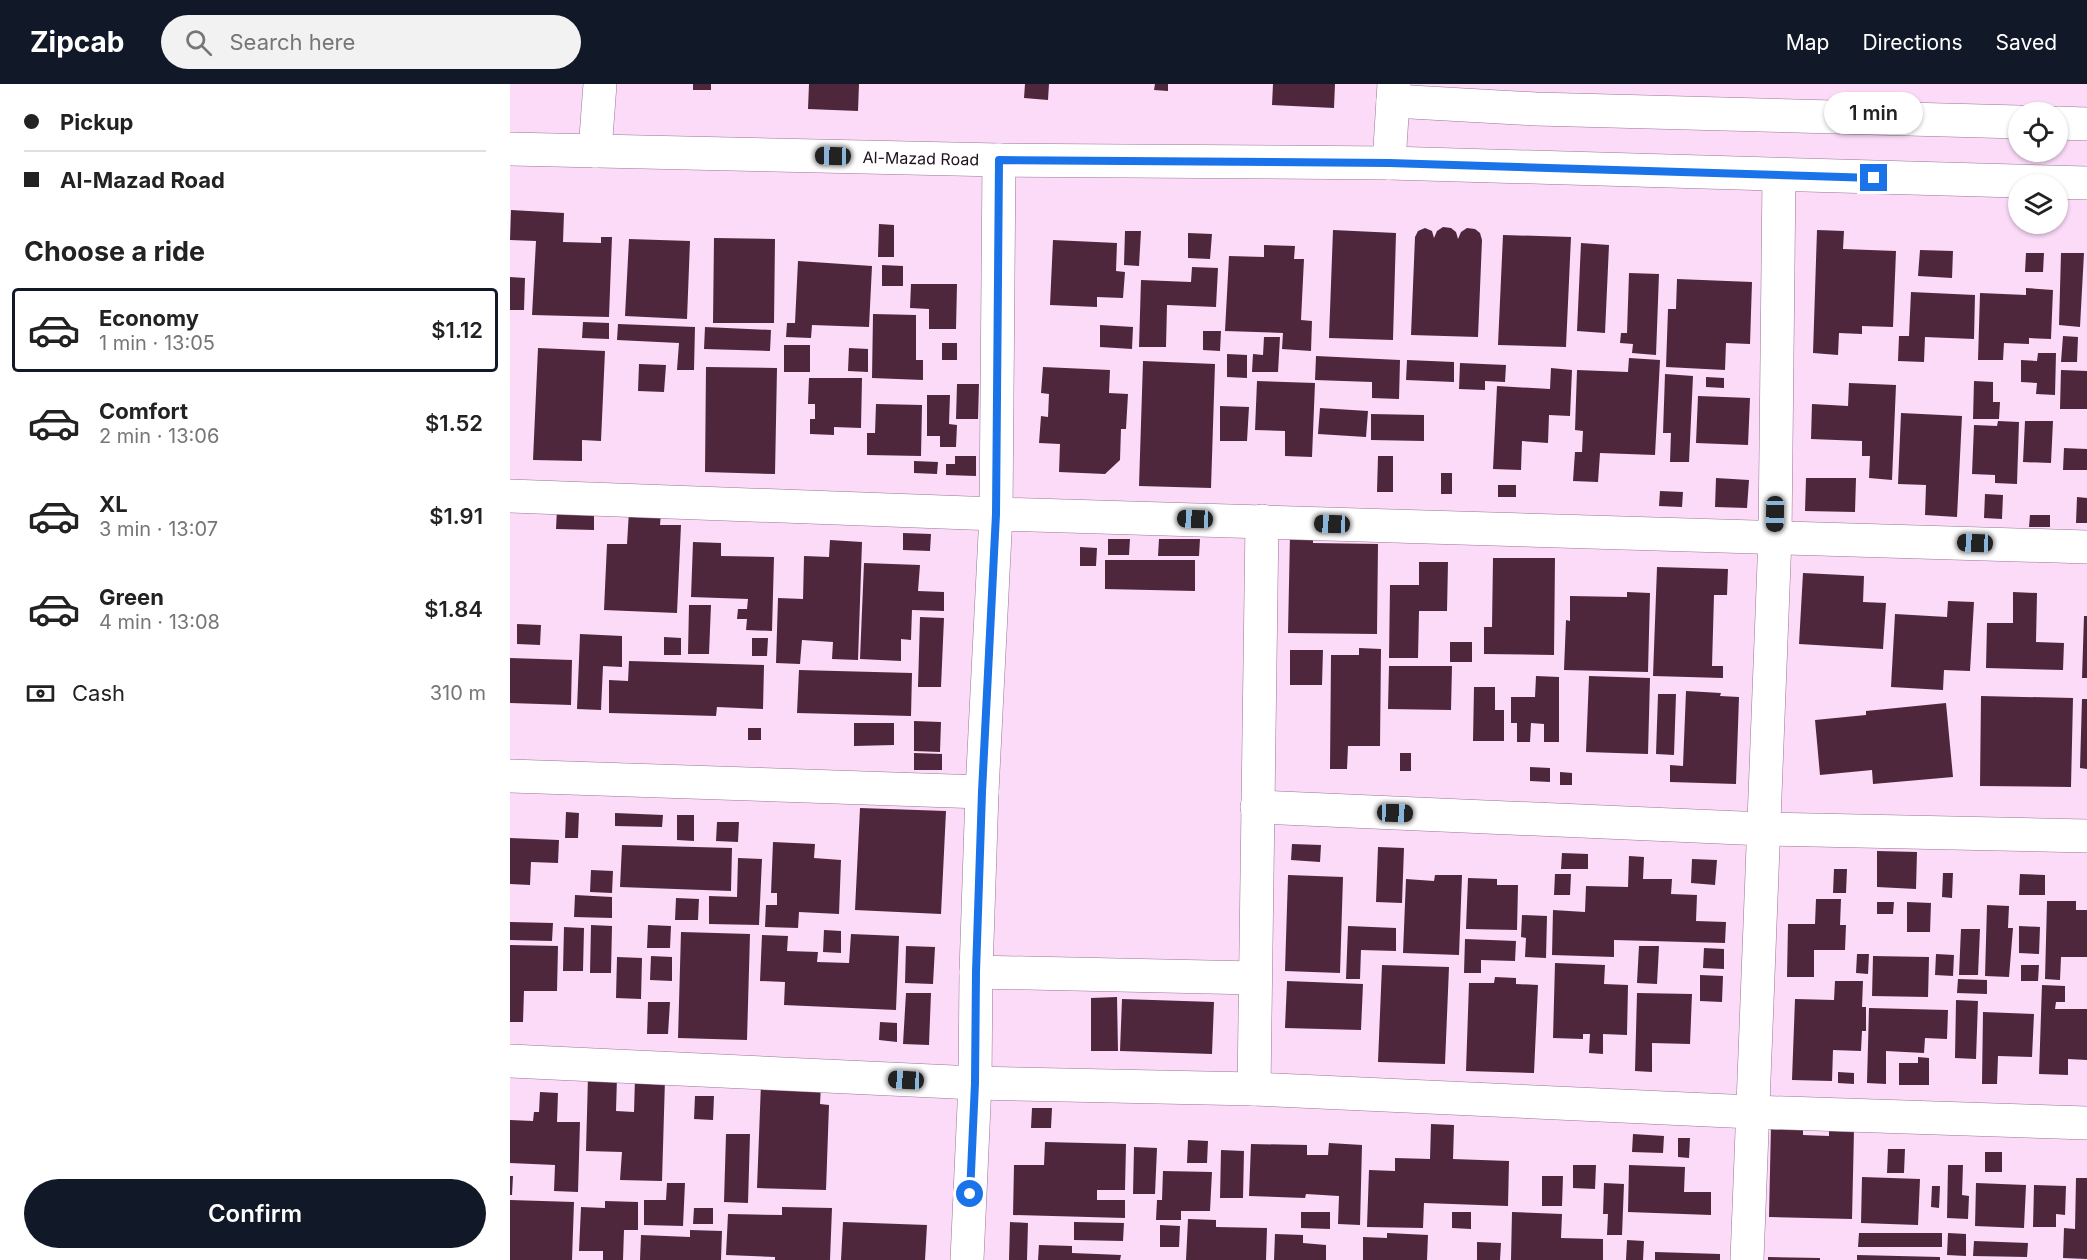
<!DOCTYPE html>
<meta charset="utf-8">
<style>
:root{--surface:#fff;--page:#f2f2f2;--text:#222;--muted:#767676;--line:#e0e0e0;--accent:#111827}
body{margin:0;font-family:Inter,sans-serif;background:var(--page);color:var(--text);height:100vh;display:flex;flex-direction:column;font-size:22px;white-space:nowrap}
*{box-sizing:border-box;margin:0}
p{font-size:20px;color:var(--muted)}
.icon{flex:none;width:33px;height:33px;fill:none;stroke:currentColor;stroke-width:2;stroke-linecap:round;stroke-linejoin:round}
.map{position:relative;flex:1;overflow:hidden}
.panel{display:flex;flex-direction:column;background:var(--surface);width:510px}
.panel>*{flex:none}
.hud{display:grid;align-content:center;height:132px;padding:0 24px;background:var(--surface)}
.tools{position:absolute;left:1498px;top:18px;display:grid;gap:12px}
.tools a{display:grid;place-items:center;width:60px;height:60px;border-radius:50%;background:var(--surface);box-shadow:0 2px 4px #0004;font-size:30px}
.end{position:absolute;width:27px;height:27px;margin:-14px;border:8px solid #1a73e8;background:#fff;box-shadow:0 0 0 3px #fff}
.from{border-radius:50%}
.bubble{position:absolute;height:42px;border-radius:21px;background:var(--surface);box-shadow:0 2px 4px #0004;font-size:20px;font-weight:600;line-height:42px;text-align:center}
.car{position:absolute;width:18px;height:36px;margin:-18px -9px;border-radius:8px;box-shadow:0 0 4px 2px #0007;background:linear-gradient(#222 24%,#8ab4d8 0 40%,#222 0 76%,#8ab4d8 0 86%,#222 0)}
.hud b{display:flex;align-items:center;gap:21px;height:57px;font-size:22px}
.hud b+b{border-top:2px solid var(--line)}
.hud i{width:15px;height:15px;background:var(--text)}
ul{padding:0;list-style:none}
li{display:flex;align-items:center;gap:18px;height:84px;margin:0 12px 9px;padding:0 12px;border:3px solid transparent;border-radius:6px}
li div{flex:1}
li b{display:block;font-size:22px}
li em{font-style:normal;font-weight:600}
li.current{border-color:var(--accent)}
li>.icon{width:54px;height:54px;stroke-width:1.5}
h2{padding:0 24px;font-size:27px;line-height:72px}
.pay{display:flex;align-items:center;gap:15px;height:66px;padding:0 24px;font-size:22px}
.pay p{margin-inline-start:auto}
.cta{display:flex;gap:12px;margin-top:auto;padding:12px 24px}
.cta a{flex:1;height:69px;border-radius:36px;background:var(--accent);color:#fff;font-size:24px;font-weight:600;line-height:69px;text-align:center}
header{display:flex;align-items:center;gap:36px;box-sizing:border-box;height:84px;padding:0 30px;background:var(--accent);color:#fff}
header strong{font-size:28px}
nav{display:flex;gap:33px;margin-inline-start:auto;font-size:21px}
.search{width:420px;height:54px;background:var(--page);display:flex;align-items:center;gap:15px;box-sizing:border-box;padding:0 21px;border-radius:33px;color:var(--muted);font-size:22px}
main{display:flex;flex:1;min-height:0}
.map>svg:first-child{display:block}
.building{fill:#4f273c}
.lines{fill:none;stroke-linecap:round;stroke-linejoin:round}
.minor-casing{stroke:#997596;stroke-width:34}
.minor{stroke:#fff;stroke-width:33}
.route{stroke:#1a73e8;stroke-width:8}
.labels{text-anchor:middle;stroke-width:6;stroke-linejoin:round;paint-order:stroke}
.street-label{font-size:16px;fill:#1f111e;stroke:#fbdbf8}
</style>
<header>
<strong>Zipcab</strong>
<div class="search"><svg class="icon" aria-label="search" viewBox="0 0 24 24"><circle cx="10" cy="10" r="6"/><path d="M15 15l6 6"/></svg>Search here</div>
<nav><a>Map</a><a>Directions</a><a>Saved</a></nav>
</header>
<main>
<section class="panel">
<div class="hud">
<b><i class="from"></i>Pickup</b>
<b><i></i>Al-Mazad Road</b>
</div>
<h2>Choose a ride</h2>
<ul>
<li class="current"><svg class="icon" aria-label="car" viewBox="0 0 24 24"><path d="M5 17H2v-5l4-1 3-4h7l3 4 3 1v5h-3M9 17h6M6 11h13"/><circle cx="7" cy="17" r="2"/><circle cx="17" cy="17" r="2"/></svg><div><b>Economy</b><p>1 min · 13:05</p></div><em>$1.12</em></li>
<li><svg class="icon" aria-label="car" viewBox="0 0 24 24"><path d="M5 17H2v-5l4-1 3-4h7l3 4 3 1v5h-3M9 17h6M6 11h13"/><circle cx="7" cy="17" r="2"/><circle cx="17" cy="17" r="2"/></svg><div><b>Comfort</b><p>2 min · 13:06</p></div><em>$1.52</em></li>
<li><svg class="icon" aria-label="car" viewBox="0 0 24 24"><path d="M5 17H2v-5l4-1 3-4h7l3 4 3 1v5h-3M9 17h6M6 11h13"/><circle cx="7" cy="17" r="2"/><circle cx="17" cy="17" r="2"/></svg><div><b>XL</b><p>3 min · 13:07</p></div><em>$1.91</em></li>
<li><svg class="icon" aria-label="car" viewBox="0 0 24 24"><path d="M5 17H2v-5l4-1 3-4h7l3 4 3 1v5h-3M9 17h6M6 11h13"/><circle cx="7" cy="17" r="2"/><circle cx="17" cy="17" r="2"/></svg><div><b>Green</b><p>4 min · 13:08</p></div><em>$1.84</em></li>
</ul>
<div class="pay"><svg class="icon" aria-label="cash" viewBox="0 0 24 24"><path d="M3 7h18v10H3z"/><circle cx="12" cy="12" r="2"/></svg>Cash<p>310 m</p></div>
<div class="cta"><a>Confirm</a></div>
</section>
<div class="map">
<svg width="1577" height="1176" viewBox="0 0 1577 1176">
<rect width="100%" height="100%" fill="#fbdbf8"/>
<path class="building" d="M183,0H201V6H183Z
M299,0H349L348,27L298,25Z
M515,0H539L538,16L514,14Z
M645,0H658V7L644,6Z
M763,0H825L824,24L762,21Z
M1,126L54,129L53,158L91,159V153H102L99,233L22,231L26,157L0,156Z
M369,140L384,141V173H368Z
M933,143L941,144L946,148L948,155L951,148L957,144L965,145L970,149L972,156L968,253L901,251L905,153L908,147L915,144L922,147L924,154L927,147Z
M823,146L886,149L883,256L819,254Z
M1307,146L1334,147L1333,165L1386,167L1383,243L1352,242V250L1329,249L1328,271L1303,269Z
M615,147H631L629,182L614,181Z
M678,149L702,150L700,175L678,174Z
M993,151L1061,153L1056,263L988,261Z
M204,154L265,155L264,239H203Z
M119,155L180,157L177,235L115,232Z
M543,156L607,159L606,187L615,188L613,214L587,213V223L540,221Z
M1071,159L1099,161L1095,249L1067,247Z
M754,161L785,162L784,175H794L791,236L802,237L801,267L772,265L773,249L715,247L719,172L754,173Z
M1410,166L1443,167L1442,194L1408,192Z
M1516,169H1534L1533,188H1515Z
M1551,169H1574L1570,243L1549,241Z
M288,177L362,182L359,243L302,241L301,254L276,253L277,239H285Z
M372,181L393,182V202H372Z
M682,183L708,184L706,223L657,221L656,263H629L631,196L681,198Z
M1119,189L1149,190L1146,271L1122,269L1123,260L1110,259L1111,249H1117Z
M0,193L15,194L14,226H0Z
M1167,195L1242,198L1240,260L1216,259L1215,286L1156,283L1158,225H1166Z
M401,200H447L446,245H419V225L400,224Z
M1516,204L1543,206L1541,255L1519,254V260L1494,259L1493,276H1468L1470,209L1516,211Z
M1401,208L1465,211L1464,255L1415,253L1414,278L1388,277L1389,252H1399Z
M363,230L406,231V276H413V296L362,294Z
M73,238L99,239V255L72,254Z
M108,240L185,243L184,286H167L169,259L107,256Z
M590,241L623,243L622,265L590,263Z
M195,243L261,246L260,267L194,265Z
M693,247H711L710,267L693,266Z
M1553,252L1568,253L1567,278H1551Z
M754,253H770L768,288H742L743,270L753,271Z
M432,259H447V276H432Z
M274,261H300V288H274Z
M28,264L95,267L91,357L72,356V377L23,376Z
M339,264L358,265V288L338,287Z
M1528,269H1546L1545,311L1526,310L1527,299L1511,298V276L1527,277Z
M717,270L737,271V294L717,293Z
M806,272L890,276L889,315L862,314V298L805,296Z
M1119,274L1150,276L1145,371L1090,369L1088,398L1063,397L1065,368H1072L1073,347L1065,346L1067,286L1118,288Z
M897,276L944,278V298L896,296Z
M633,277L705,280L701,404L629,402Z
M950,279L996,281L995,298L975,297V306L949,305Z
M129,280L156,281L154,308L128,307Z
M196,283L267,284L265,390L195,388Z
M533,283L600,286L599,309L618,310L616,345H611L610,376L595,390L549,388L550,360L529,359L531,332L538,333L539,310L531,309Z
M1041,284L1062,286L1060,332L1039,331L1038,359L1012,357L1011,386L983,385L987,302L1040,305Z
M1551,286L1577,287V325H1550Z
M1155,290L1183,292L1179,378H1160L1161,349H1153Z
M1196,293L1214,294V304L1196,303Z
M299,294H352L351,344L324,343V351L300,350V335H305V320H298Z
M747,297L805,299L802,373L775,372V347L745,346Z
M1464,297L1483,298V318H1490L1489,335H1463Z
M1339,299L1386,301L1382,396L1359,394L1360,372H1352V357L1301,355L1302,320L1338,322Z
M447,300H469L468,335H446Z
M417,311H440L439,340L447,341L446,363H430V352H417Z
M1188,312L1240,314L1238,361L1186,359Z
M366,320L412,321L411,372L357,371V349H365Z
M710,322L739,323L737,357H710Z
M810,324L858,327L856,353L808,350Z
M1391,329L1452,332L1447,433L1415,431L1416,401L1388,400Z
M861,330L914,331V357L861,356Z
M1488,337L1509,338L1507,400L1485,399V391L1462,390L1464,341L1487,342Z
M1515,337H1543L1541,379L1513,378Z
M1554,364L1577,365V386H1553Z
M445,372H466V392L436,391V380H445Z
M868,372H883V408H867Z
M404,377L428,378L427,390L404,389Z
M931,389H942V410H931Z
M1206,394L1239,396L1237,424L1205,423Z
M1296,394H1346L1345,428L1295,427Z
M988,401H1006V413H988Z
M1150,407L1173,408L1172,423L1149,422Z
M1475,410L1493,411L1492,435L1474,434Z
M1567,413L1577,414V439H1566Z
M47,425L84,426V446L46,445Z
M119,427L151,429L150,441H171L167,529L94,526L97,460H117Z
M1520,431H1540V443H1519Z
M393,449L421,450L420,467L393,466Z
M780,450H803V459L868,460L867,550L778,549Z
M598,455H620L619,471H598Z
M649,455H690L689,472H648Z
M320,456L352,458L348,576L322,575L323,558L292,556L290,580L266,579L268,514L293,515L294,472L319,473Z
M183,458L211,459V472L264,473L262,547L236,546L237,535H227L228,525H237L238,515L181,513Z
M570,463L587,464L586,482H570Z
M983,474H1045L1044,571L974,570V543H982Z
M595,476H685V507L595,505Z
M909,478H938L937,527H909L908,574H879L880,501H909Z
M354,479L410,481L408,507L434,508V527L402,526L401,556L391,555V577L350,575Z
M1147,483L1218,485L1217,511H1204L1202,582H1213V594L1143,592Z
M1293,489L1354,492L1353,518L1376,519L1373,565L1289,560Z
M1117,508L1140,509L1138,588L1054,586L1056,536L1060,537V512L1117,513Z
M1503,508L1527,509L1526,558L1554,559L1553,586L1476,584L1477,539H1503Z
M1438,517L1464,518L1460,587L1434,586L1433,606L1381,603L1385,530L1437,533Z
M179,521H201L199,570H178Z
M1574,532H1577V594H1572Z
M410,533L434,534L431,603H408Z
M7,540L31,541L30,561L7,560Z
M70,550L112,552V583L93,582L91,626L67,625Z
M154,553L171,554V571H154Z
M242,554H258L257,572H242Z
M940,558H962V578H940Z
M849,564L871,565L870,662H838L837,685H820L821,571H849Z
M780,566H813L812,601H780Z
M0,574L62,576L61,621L0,619Z
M119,577L254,581L253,625L207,623L206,632L99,629V596L118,597Z
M879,582H942L941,626L878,625Z
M289,586L402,589L401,632L287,629Z
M1026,592L1049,593V658H1034V640L1021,639L1020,658H1007V639H1001V613H1025Z
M1079,592L1140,594L1138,670L1076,668Z
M964,603H985V626H994V657H963Z
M1176,607L1211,609L1210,612L1229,613L1226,700L1160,698V681L1173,682Z
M1148,610H1166L1164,671L1146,670Z
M1471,612L1563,614L1561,703L1470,702Z
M1572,615H1577V685L1570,684Z
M1436,619L1443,693L1363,700L1362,686L1310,691L1305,636L1356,631V627Z
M404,637L431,638L430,668L404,667Z
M344,639H384V661L344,662Z
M238,644H251V656H238Z
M404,669L432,670V686H404Z
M890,669H901V687H890Z
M1020,683L1040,684V698L1020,697Z
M1050,688L1062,689V701H1050Z
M350,724L436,727L431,830L345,826Z
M56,728L69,729L68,754H55Z
M105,729L153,731L152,743L105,742Z
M167,731H184V757L167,756Z
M207,738H229L228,758L206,757Z
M0,754L49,756L48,779L21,778L20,801L0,800Z
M263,758L305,760L304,774L331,776L329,830L289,828L288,844L255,843L256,821H267V809H261Z
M782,760L811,761L810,778L781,776Z
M112,761L222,764L221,807L110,803Z
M868,763L894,764L892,819L866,818Z
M1367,767L1407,768L1406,805L1367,803Z
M1052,769L1078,770V785H1051Z
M1119,772L1134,773L1133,795H1162L1161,810L1187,811L1186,837L1216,838L1215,859L1104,856V873L1042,871L1043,826L1075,828L1076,802L1118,803Z
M228,774L252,775L249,841L199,840V812L227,813Z
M1182,775L1207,776L1205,801L1181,799Z
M1324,785H1337L1336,809H1323Z
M81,786L103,787L102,809L80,808Z
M1433,789H1443L1442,814L1432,813Z
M1045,790H1061L1060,811H1044Z
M1510,790L1535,791V811H1509Z
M778,791L833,793L830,889L775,887Z
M925,791H952L949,871L893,869L896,795L924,797Z
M958,794L987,795V801H1008L1007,846L956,845Z
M65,811L102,813V834L64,833Z
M166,814L189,815L188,836H165Z
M1306,815H1331L1330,841H1336L1335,866H1304V893H1277L1278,840H1305Z
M1537,817H1566V826H1577V873H1551L1550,896L1535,895Z
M1367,818H1384L1383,830H1367Z
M1397,818L1421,819L1420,848H1397Z
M1477,821L1499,822L1498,844H1503L1499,893L1475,892Z
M1012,831L1037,832L1036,874L1015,873L1016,854L1011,853Z
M0,838L43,839L42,857L0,856Z
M81,841L102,842L101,889H80Z
M138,841L161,842L160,864H137Z
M838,842L886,844V867L851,866L850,895H836Z
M1509,842L1530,843L1529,870L1509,869Z
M54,843L74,844L73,887H53Z
M1451,845H1470L1468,891H1449Z
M314,846L331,847V869L313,868Z
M171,848L240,850L237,956L168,954Z
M341,850L389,852L386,926L274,921L275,898L250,897L252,851L278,852L277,867L308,868L307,878L339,879Z
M955,855L1006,857L1005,877L971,876V889H954Z
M0,861L48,862L47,907H14L13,938H0Z
M396,862L425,863L423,900L395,899Z
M1129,862H1149L1147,900L1127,899Z
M1194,864L1214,865V885L1193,884Z
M1347,870H1359L1358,890L1346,889Z
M1426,870L1444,871L1443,892L1425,891Z
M141,872L162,873V897L140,896Z
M1363,872L1419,873L1418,913L1362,912Z
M107,873L132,874L131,915L106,914Z
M1045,879L1095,881L1094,900L1118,901L1117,951L1093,950V970L1079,969L1080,950H1073V955L1043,954Z
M872,881L939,883L935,980L868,978Z
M1511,881H1529L1528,897H1511Z
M1190,891L1213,892L1212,918L1190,917Z
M985,893L1006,894V900L1028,901L1024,989L956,987L959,899H984Z
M1448,895L1477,896V910L1447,909Z
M777,897L853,900L851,946L775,944Z
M1325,897H1353L1352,923H1356V947H1352L1351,967L1323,966L1322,997L1282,996L1285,915L1324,916Z
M1532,901L1555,902V918H1546L1545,925H1577V976L1558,975V991L1529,990Z
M396,909H421L419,961L393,960Z
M1127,909L1182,910L1180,960L1142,959V988L1125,987Z
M607,913L608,967H581V914Z
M612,915L704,918L702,970L610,967Z
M1446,916L1468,917L1466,975L1445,974Z
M138,918H160L158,950H137Z
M1359,924L1438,926L1437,955L1415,954L1414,969L1376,967V1000L1357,999Z
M1473,928L1524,930L1522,973L1488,972L1487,1000H1472Z
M370,938L387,939V958L369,956Z
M1408,973L1419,974V1001H1389V979H1408Z
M1328,988L1344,989V1000L1328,999Z
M78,992L107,993L106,1027L124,1028L125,994L155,995L152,1097L110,1096L112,1068L76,1067Z
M251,999L311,1001L310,1020L319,1021L316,1106L247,1104Z
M30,1008L48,1009L47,1038H70L68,1108L44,1107L45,1081L0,1079V1036L23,1037L24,1028H29Z
M185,1012H204L203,1036L184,1035Z
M522,1024H542L541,1044H521Z
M921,1040L944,1041L943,1075L999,1077L998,1122L914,1119L913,1144L857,1143L859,1086L885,1087V1074L920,1075Z
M1261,1041L1293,1042V1051L1319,1052V1046H1344L1342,1135L1259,1133Z
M216,1050H240L238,1119L214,1118Z
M1123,1050L1154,1052L1153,1069L1122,1068Z
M1168,1054H1180L1179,1074L1168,1073Z
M678,1056L698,1057L697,1079H677Z
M535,1058L616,1060L615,1106H587V1116H615V1134L503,1131L504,1081H534Z
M819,1059L852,1061L850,1141L828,1140L829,1112L796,1110L795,1114L739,1112L741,1060L797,1061V1071H818Z
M624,1063L647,1064L645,1110H623Z
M1378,1065H1395L1394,1089H1377Z
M711,1066L734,1067L733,1114H710Z
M1475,1068H1492V1088H1475Z
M1063,1081H1086L1085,1105L1063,1104Z
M1119,1081L1175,1083L1174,1108H1201V1131L1118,1128Z
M1438,1081H1453L1452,1111L1459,1112L1458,1135L1437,1134Z
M653,1087L702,1088L700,1127H671V1136H646L647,1116H652Z
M0,1092H3L2,1111H0Z
M1032,1092H1053L1052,1122H1032Z
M1352,1093L1410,1095L1408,1141L1351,1139Z
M1566,1094H1577V1175L1553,1174L1554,1144L1565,1145Z
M157,1099H175L173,1142L134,1141V1116H156Z
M1094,1099L1114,1100L1112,1151H1097L1098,1130H1093Z
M1466,1099L1516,1101L1514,1144L1465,1142Z
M1524,1101L1556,1102L1555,1131L1546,1130V1143H1523Z
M1422,1102H1430L1429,1124L1421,1123Z
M0,1116L64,1118L62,1176H0Z
M95,1117L128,1118V1146H114L113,1176H93V1167H69L71,1123L95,1124Z
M272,1123L322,1124L320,1176H265V1173L216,1171L218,1130L272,1131Z
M184,1124H203V1140H183Z
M791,1128H820V1145L791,1144Z
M942,1128H961V1145L942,1144Z
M1002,1128L1052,1130L1051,1154L1093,1155V1176H1001Z
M678,1135L706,1136V1143L757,1144L756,1176H676Z
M333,1138L417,1141L415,1176H331Z
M500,1138L518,1139L517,1176H499Z
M564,1138L614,1139L613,1157L564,1156Z
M650,1141L670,1142L669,1163H650Z
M180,1146L212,1147L211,1176H130L131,1151L180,1153Z
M877,1149L918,1151L917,1176H853V1153L877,1154Z
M1349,1149H1432V1163H1348Z
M1438,1149L1456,1150V1172L1437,1171Z
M765,1150L793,1151V1159L816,1161V1176H764Z
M1117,1156L1134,1157L1133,1176H1116Z
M1464,1157L1518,1159L1517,1173L1463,1172Z
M967,1158L991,1159L990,1176H967Z
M529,1161L562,1162V1169L611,1171L610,1176H528Z
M1145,1168L1210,1170V1176H1145Z
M1347,1171L1430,1173V1176H1347Z
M1258,1173L1310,1174V1176H1258Z"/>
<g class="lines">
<defs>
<g id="minor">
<path d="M883,17L1026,25L1509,38"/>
<path d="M1548,39L1577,40"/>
<path id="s1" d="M0,65L489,76L879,79L1577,99"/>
<path d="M85,67L90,0"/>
<path d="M879,79L884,0"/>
<path d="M0,412L486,430L1577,463"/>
<path d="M0,692L472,708"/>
<path d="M747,723L1254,745L1577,752"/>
<path d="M466,888L745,894"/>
<path d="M0,977L465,999L744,1005L1242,1028L1577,1039"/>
<path d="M744,1005L752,437"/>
<path d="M457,1176L465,999L466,888L472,708L486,430L489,76"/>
<path d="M1237,1176L1265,453L1269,92"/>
</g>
</defs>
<use href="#minor" class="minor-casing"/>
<use href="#minor" class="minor"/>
</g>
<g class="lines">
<path class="route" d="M460,1110L465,999L466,888L472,708L486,430L489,76L879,79L1364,94"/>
</g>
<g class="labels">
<g class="street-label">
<text dy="6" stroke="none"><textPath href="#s1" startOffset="411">Al-Mazad Road</textPath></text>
</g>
</g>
</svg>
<div class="tools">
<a><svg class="icon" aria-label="locate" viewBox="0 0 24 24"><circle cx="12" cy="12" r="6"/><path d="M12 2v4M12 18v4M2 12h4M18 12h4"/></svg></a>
<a><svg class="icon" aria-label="layers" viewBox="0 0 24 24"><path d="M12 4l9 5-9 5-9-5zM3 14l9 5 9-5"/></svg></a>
</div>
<i class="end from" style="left:460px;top:1110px"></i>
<i class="end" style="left:1364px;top:94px"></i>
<div class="bubble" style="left:1314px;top:8px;width:99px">1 min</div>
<i class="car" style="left:323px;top:72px;rotate:271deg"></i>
<i class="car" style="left:1265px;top:430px;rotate:181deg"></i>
<i class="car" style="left:685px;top:435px;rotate:272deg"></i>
<i class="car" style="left:822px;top:440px;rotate:272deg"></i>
<i class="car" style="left:1465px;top:459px;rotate:272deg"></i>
<i class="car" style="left:885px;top:729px;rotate:92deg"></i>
<i class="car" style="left:396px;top:996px;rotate:273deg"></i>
</div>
</main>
